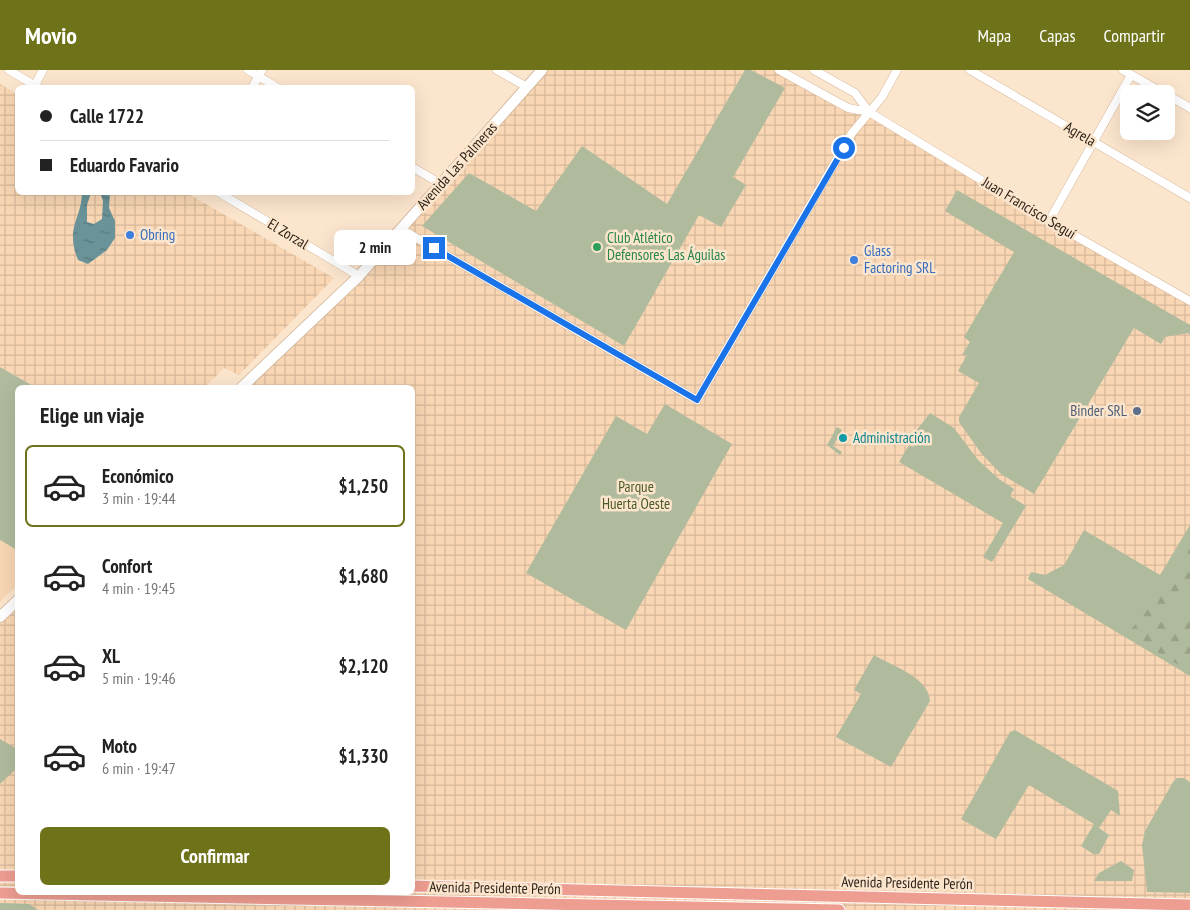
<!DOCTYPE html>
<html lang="es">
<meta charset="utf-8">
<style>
:root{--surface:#fff;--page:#f2f2f2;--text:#222;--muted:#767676;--line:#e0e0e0;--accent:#6e7219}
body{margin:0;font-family:"PT Sans Narrow",sans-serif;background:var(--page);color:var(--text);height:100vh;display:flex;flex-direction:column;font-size:19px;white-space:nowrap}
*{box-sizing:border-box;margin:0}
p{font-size:16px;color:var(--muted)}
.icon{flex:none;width:28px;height:28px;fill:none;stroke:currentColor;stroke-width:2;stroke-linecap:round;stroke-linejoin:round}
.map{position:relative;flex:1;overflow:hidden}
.side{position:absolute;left:15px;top:315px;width:400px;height:510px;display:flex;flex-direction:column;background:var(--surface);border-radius:8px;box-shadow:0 5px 20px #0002}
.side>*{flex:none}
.guide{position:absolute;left:15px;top:15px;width:400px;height:110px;border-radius:8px;box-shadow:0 5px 20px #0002;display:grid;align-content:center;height:110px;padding:0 25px;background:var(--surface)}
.fabs{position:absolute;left:1120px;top:15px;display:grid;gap:10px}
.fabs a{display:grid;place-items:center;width:55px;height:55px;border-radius:8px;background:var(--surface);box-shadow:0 5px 20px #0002;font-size:25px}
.end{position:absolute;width:22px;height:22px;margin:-11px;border:6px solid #1a73e8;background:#fff;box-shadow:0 0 0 2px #fff}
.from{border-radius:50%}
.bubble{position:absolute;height:35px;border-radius:8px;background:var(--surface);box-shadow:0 5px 20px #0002;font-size:16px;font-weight:800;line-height:35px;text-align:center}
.guide b{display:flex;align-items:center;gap:18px;height:48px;font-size:19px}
.guide b+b{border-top:1px solid var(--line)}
.guide i{width:12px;height:12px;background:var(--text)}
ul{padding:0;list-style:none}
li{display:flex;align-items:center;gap:15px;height:82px;margin:0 10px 8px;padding:0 15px;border:2px solid transparent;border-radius:8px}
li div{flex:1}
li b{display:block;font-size:19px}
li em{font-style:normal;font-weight:800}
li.selected{border-color:var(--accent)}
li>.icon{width:45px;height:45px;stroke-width:1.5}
h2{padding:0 25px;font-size:22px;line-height:60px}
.cta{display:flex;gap:10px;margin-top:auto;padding:10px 25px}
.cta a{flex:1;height:58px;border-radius:8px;background:var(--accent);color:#fff;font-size:20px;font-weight:800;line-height:58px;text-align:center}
header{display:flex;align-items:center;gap:30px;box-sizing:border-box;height:70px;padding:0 25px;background:var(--accent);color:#fff}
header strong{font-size:24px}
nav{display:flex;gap:28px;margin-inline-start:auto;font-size:18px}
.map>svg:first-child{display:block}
.built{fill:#f9d7b4}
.industrial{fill:url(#industrial-grid)}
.green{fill:#b0bb9e}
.forest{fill:url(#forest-firs)}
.water{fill:url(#water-ripples);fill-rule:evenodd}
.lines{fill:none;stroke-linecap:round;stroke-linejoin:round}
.street-casing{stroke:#d7bb9f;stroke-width:9}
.secondary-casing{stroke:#d7bb9f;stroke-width:12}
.primary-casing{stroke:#fff;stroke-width:13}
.street{stroke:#fff;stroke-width:8}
.secondary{stroke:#fff;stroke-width:10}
.primary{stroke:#ee9d91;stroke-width:11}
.route{stroke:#1a73e8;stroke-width:6}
.shop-dot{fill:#3f7fe0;stroke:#fce5cd;stroke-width:2}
.leisure-dot{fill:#2e9e5b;stroke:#fce5cd;stroke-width:2}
.service-dot{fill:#5c6f8a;stroke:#fce5cd;stroke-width:2}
.culture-dot{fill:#0f9aa8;stroke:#fce5cd;stroke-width:2}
.labels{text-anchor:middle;stroke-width:5;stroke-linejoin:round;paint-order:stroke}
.street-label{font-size:15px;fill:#2a1f15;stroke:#fce5cd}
.shop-label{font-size:15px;fill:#366cbe;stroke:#fce5cd;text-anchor:start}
.leisure-label{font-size:15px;fill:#27864d;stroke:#fce5cd;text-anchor:start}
.service-label{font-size:15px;fill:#4e5e75;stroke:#fce5cd;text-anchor:end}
.culture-label{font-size:15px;fill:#0d838f;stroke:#fce5cd;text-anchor:start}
.park-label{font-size:15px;fill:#4b5a28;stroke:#fce5cd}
</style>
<header>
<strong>Movio</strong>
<nav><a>Mapa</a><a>Capas</a><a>Compartir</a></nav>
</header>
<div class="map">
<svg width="1190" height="840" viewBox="0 0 1190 840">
<defs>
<pattern id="industrial-grid" width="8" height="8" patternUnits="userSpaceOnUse" patternTransform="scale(1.25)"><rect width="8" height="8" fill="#f9d7b4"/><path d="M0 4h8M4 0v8" fill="none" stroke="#d6b89a"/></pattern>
<pattern id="forest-firs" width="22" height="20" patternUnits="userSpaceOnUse" patternTransform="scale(1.25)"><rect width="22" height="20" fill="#b0bb9e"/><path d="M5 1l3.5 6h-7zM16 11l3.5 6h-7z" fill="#98a087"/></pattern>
<pattern id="water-ripples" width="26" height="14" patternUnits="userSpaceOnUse" patternTransform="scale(1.25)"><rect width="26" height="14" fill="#699398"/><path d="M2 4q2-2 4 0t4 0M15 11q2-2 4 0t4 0" fill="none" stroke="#57777b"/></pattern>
</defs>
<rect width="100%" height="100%" fill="#fce5cd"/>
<path class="built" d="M0,470L18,480L17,515L0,532Z"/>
<path class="industrial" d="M542,0H779L848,38L869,42L1190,231V840H0V547L17,530L18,822H412V318L241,317L359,206Z
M0,14L17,24L18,122L187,123L334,208L239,305L224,298L205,317H35L0,297Z"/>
<path class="green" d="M745,0H751L785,18L733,107L746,115L721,157L699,145L624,276L422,156L469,103L536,141L582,76L667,134Z
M957,120L1190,255V265L1188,263L1165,267L1161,274L1134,258L1034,424L1001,404L981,383L959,352V347L979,313L958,301L967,285H962L970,272L964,267L1014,182L945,141Z
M0,297L35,317L18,318L17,480L0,470Z
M665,334L732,374L626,560L526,503L616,346L647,364Z
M930,343L954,358L978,390L999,409L1014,419L1010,426L1026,436L992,492L983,487L1003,453L899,392L909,375L913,377L917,369L914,367L916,361Z
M837,357L842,360L833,376L842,382L840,385L827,375Z
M1190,455V606L1028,509L1031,502L1045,505L1064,495L1084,460L1160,505Z
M874,585C892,596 929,607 930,631L891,697L836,667L861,624L854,620Z
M1015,660L1118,721L1120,746L1111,740L1099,758L1109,765L1099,784H1093L1081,776L1094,754L1029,715L996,769L961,749L1010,662Z
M0,669L17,679L18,697L0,714Z
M1177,708H1184L1190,712V823L1147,822L1142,775L1145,761L1173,712Z
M1121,791L1134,800L1132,811H1094L1099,803Z
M0,833L29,834L38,840H0Z"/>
<path class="forest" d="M1190,478V524L1179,530L1168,547L1177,553L1190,550V602L1136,569L1129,562L1152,534L1156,516C1177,506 1180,498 1190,478Z"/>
<path class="water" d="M82,123H110L109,138L115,151V168L107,180L88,194L78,190C65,157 81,151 82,123ZM91,123L101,125L103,131L102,149L94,154L87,152V135Z"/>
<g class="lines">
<defs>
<path id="street" d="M9,0L39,18
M248,0L278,18
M497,0L527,17
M779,0L848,38L869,42L1049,151L1190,231
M814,0L855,23L869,42
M970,0L1190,128
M1123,0L1165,24
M35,15L43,0
M252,18L262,0
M1166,24L1190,38
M412,97L441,114
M218,122L359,206
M1049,151L1131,5
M401,159L697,330L852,63L882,27L897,0"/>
<path id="secondary" d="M241,318L359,206L542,0
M0,547L18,530"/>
<path id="primary" d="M0,806H18
M412,816L1190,835
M0,823L839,840"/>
</defs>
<use href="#street" class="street-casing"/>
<use href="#secondary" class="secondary-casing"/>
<use href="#primary" class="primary-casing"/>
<use href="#street" class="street"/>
<use href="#secondary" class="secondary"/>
<use href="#primary" class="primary"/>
</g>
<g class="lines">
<path class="route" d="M434,178L697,330L844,78"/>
</g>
<g class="shop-dot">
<circle cx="130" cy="165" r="5"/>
<circle cx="854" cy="190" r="5"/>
</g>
<circle class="leisure-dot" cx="597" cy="177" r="5"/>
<circle class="service-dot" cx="1137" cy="341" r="5"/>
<circle class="culture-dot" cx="843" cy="368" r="5"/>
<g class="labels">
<g class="street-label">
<text transform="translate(1080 64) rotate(30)" y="5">Agrela</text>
<text transform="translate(457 96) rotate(-48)" y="5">Avenida Las Palmeras</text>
<text transform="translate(1029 138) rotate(31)" y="5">Juan Francisco Seguí</text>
<text transform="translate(288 164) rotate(31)" y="5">El Zorzal</text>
<text transform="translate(907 813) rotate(1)" y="5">Avenida Presidente Perón</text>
<text transform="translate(495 818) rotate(1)" y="5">Avenida Presidente Perón</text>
</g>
<g class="shop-label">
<text x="140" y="170">Obring</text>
<text x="864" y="186">Glass<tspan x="864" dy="17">Factoring SRL</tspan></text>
</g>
<g class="leisure-label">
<text x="607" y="173">Club Atlético<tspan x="607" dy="17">Defensores Las Águilas</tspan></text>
</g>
<g class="service-label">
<text x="1127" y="346">Binder SRL</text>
</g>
<g class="culture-label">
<text x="853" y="373">Administración</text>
</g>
<g class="park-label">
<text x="636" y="422">Parque<tspan x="636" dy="17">Huerta Oeste</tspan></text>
</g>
</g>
</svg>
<div class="fabs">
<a><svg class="icon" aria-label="layers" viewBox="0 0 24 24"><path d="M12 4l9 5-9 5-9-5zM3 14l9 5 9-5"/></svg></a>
</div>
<i class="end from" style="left:844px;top:78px"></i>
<i class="end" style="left:434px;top:178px"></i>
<div class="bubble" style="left:334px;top:160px;width:82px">2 min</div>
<div class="guide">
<b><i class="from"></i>Calle 1722</b>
<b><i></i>Eduardo Favario</b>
</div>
<section class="side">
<h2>Elige un viaje</h2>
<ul>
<li class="selected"><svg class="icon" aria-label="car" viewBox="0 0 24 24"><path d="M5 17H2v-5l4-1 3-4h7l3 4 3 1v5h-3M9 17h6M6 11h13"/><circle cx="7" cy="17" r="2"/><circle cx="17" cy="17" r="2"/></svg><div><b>Económico</b><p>3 min · 19:44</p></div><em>$1,250</em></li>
<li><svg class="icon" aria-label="car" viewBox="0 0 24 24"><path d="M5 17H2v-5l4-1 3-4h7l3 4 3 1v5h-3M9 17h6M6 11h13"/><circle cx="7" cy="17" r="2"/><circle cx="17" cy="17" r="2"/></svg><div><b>Confort</b><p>4 min · 19:45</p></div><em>$1,680</em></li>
<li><svg class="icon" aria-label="car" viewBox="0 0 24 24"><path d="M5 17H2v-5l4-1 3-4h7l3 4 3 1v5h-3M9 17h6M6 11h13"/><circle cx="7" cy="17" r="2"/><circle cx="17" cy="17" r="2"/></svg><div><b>XL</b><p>5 min · 19:46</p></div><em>$2,120</em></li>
<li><svg class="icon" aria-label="car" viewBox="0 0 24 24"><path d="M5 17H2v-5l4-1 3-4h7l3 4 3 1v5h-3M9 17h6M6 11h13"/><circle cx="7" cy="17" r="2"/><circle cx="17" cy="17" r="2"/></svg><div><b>Moto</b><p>6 min · 19:47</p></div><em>$1,330</em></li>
</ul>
<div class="cta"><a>Confirmar</a></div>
</section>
</div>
